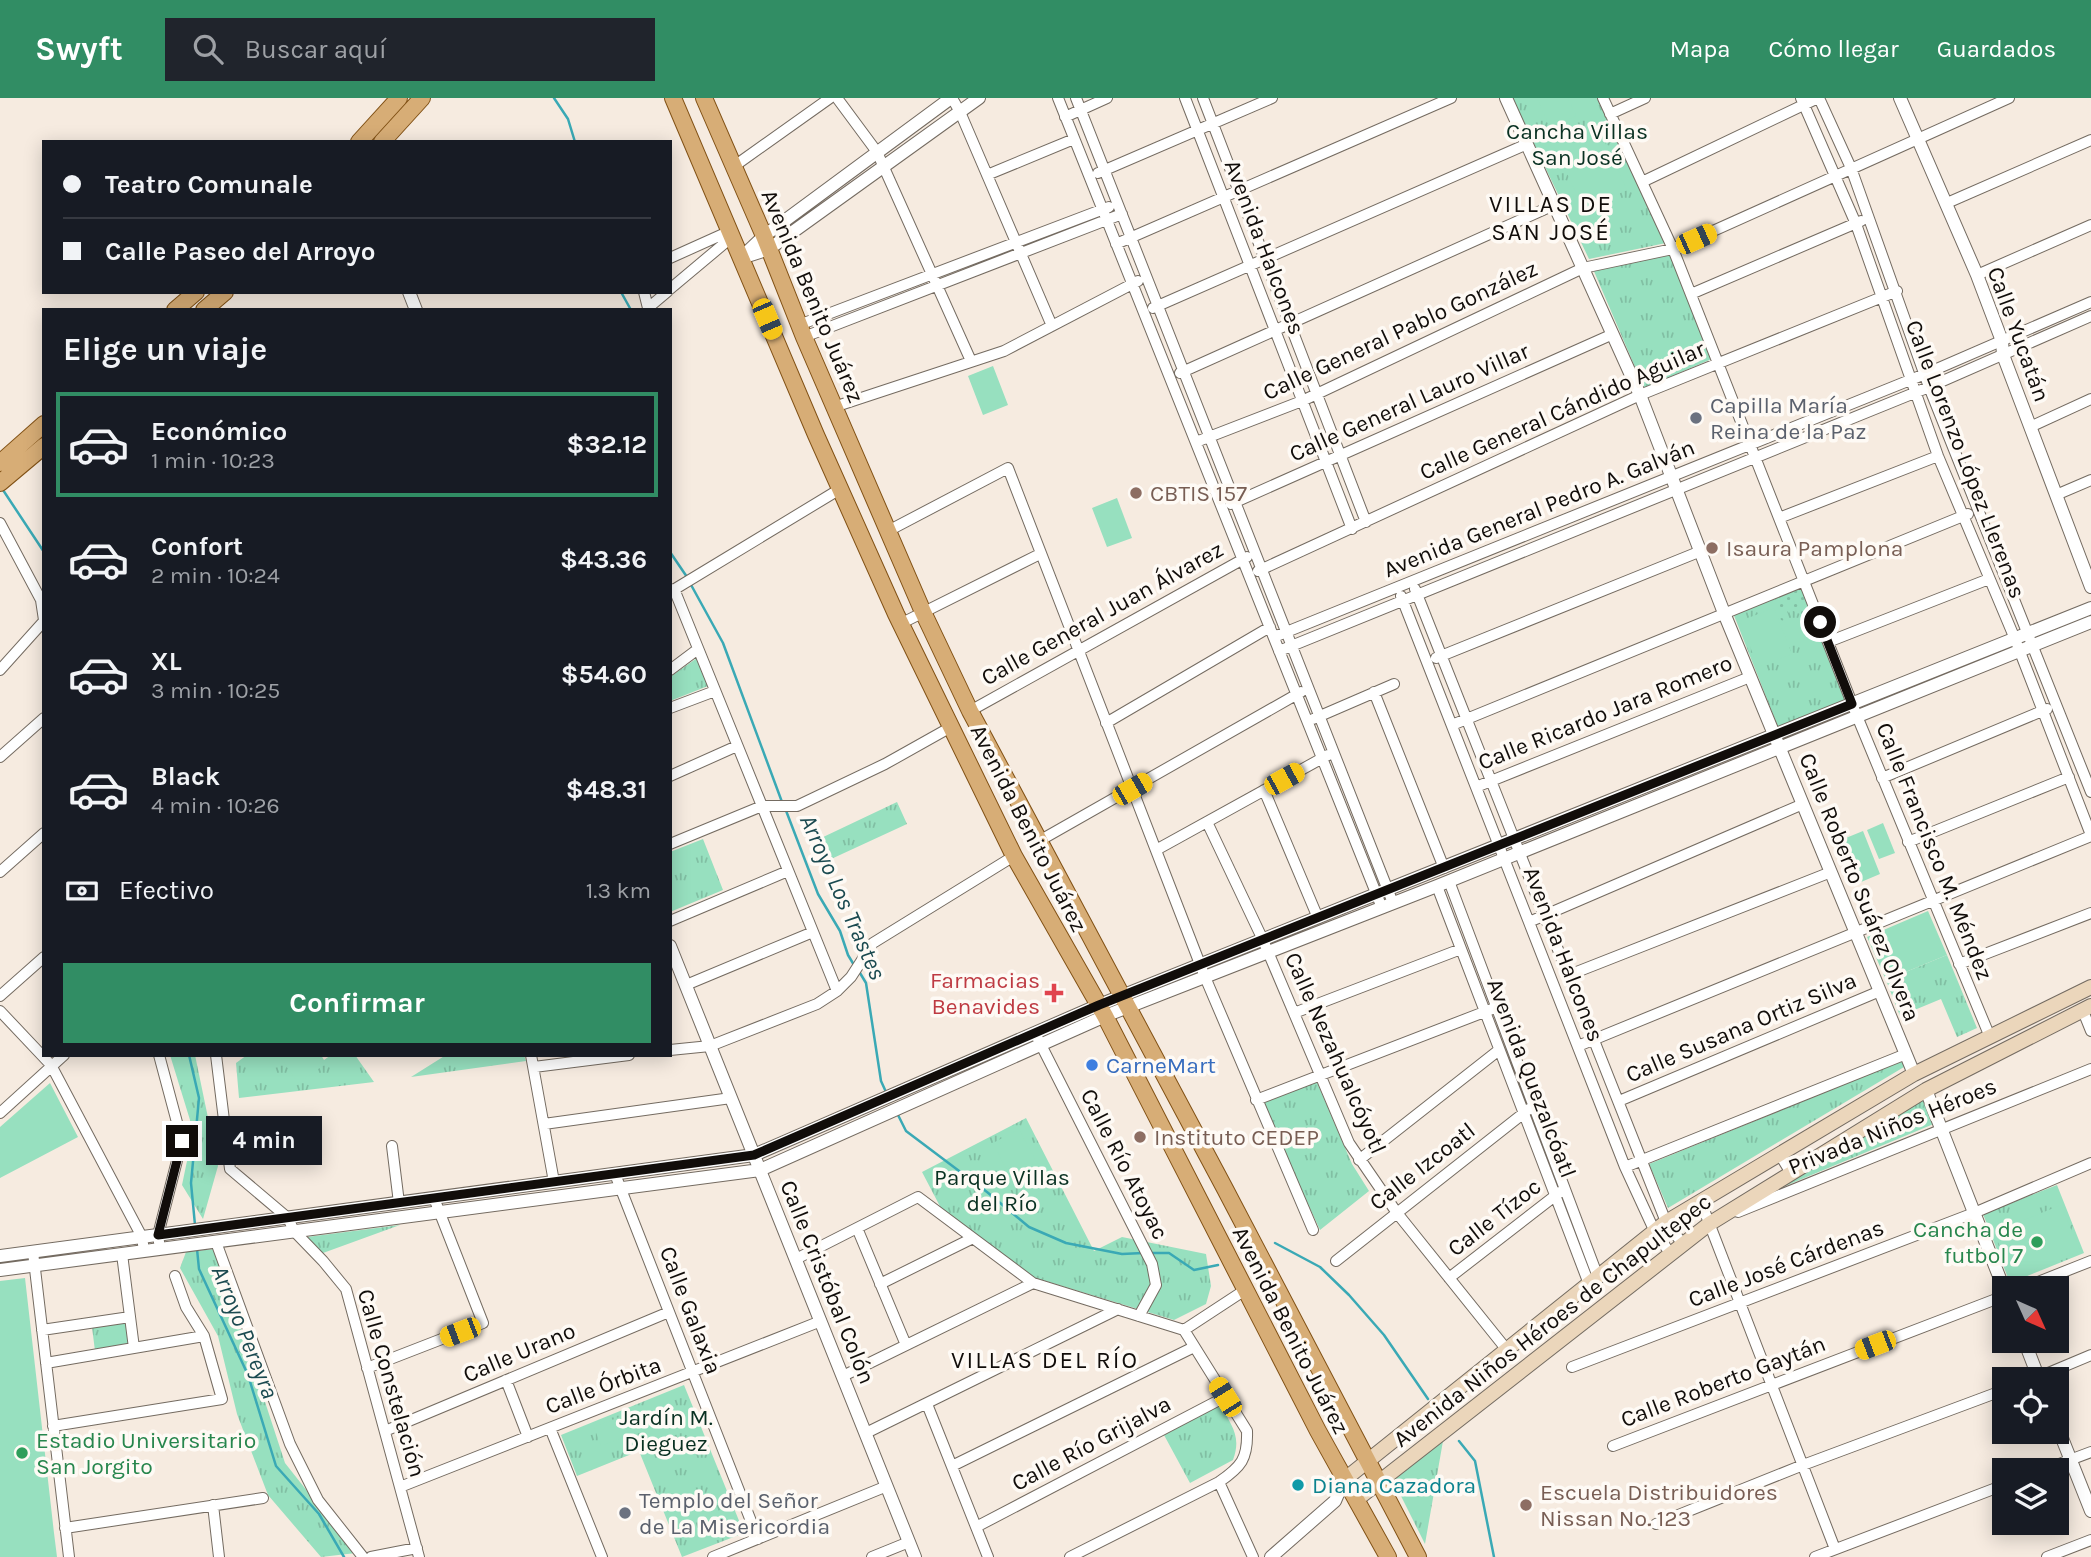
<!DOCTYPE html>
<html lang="es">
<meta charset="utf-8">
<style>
:root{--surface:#171b24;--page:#20242c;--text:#f1f3f6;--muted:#9ea1a6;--line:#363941;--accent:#318d64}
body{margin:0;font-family:Karla,sans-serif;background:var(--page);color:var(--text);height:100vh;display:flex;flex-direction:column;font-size:26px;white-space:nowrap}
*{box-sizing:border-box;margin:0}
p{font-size:23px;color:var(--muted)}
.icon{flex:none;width:38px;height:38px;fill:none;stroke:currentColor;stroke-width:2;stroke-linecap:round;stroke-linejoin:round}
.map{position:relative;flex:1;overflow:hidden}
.panel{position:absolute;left:42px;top:210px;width:630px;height:749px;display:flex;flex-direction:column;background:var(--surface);border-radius:0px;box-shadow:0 4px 18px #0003}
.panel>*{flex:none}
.hud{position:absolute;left:42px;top:42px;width:630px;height:154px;border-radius:0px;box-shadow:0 4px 18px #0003;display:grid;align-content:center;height:154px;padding:0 21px;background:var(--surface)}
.needle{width:46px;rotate:135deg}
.controls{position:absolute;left:1992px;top:1178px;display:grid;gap:14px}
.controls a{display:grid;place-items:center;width:77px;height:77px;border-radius:0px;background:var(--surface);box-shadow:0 4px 18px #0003;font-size:35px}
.end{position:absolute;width:32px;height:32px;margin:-16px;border:9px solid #110d0a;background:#fff;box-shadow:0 0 0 4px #fff}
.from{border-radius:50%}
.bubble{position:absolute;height:49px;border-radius:0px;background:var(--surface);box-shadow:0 4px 18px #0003;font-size:23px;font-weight:700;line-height:49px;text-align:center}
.car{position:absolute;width:21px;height:42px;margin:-21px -10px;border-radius:9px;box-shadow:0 0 5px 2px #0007;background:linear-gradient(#f5c518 24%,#345 0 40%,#f5c518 0 76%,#345 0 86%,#f5c518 0)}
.hud b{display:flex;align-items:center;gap:24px;height:66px;font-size:26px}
.hud b+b{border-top:2px solid var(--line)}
.hud i{width:18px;height:18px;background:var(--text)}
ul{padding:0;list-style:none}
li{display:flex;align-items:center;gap:21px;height:105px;margin:0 14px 10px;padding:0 7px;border:4px solid transparent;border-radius:0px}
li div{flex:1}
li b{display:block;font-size:26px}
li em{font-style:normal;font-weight:700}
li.on{border-color:var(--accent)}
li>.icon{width:63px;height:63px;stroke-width:1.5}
h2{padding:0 21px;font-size:32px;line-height:84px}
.pay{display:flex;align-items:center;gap:18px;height:77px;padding:0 21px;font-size:26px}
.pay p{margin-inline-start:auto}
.primary-button{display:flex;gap:14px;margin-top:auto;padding:14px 21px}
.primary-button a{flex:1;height:80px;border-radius:0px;background:var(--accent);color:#fff;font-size:28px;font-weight:700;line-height:80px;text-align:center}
header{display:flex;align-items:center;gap:42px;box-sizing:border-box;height:98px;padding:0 35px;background:var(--accent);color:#fff}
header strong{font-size:33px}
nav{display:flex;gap:38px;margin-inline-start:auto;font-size:24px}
.search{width:490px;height:63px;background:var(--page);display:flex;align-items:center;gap:18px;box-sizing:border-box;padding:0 24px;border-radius:0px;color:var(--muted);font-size:26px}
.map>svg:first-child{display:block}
.grass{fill:url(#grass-tufts)}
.garden{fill:url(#garden-dots)}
.pitch{fill:#97e0bf}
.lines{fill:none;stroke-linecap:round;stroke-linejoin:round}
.stream{stroke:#3aa9b5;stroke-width:2.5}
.minor-casing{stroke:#746b61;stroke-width:12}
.tertiary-casing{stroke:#746b61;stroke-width:14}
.secondary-casing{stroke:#746b61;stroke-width:16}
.primary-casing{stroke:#815115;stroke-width:18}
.minor{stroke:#fff;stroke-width:10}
.tertiary{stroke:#fff;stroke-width:12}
.secondary{stroke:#ebd6bb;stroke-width:14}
.primary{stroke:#d7ad76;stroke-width:16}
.route{stroke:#110d0a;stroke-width:9}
.worship-dot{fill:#6b7280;stroke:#fefaf5;stroke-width:2.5}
.education-dot{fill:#8d6e63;stroke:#fefaf5;stroke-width:2.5}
.health-dot{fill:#e0444e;stroke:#fefaf5;stroke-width:2.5}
.shop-dot{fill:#3f7fe0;stroke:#fefaf5;stroke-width:2.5}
.leisure-dot{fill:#2e9e5b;stroke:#fefaf5;stroke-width:2.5}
.culture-dot{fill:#0f9aa8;stroke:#fefaf5;stroke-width:2.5}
.labels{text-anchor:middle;stroke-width:7;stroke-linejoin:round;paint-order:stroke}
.park-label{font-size:23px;fill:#093122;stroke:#fefaf5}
.street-label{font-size:23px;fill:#110d0a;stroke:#fefaf5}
.worship-label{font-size:23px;fill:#5b616d;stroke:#fefaf5;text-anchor:start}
.education-label{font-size:23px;fill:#785e54;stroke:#fefaf5;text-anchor:start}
.health-label{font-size:23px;fill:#be3a42;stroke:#fefaf5;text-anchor:end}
.shop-label{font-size:23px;fill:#366cbe;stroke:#fefaf5;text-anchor:start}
.leisure-label{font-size:23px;fill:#27864d;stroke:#fefaf5;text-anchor:end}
.culture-label{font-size:23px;fill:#0d838f;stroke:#fefaf5;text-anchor:start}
.neighbourhood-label{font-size:24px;letter-spacing:2px;fill:#110d0a;stroke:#fefaf5}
.water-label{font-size:24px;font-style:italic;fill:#1b4a50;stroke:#fefaf5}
</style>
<header>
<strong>Swyft</strong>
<div class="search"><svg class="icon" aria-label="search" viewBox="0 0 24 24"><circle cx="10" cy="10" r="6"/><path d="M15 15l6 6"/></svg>Buscar aquí</div>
<nav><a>Mapa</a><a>Cómo llegar</a><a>Guardados</a></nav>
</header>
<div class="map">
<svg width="2091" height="1459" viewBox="0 0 2091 1459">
<defs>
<pattern id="grass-tufts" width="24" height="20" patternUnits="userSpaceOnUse" patternTransform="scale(1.75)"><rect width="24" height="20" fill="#97e0bf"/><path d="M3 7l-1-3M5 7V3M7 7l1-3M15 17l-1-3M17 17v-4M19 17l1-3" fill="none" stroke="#81bfa3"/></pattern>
<pattern id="garden-dots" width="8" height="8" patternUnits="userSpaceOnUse" patternTransform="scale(1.75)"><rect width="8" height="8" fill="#97e0bf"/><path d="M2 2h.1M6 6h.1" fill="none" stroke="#81bfa3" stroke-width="1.8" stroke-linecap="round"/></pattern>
</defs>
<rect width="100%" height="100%" fill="#f6ebe0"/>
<path class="grass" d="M1512,0H1599L1666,145L1589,161Z
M1671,157L1714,260L1644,290L1593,171Z
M1802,487L1847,602L1778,629L1733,515Z
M697,560L708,588L670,603V579Z
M897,704L907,726L829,762L819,741Z
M703,741L723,792L670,814V754Z
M1947,857L1977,930L1957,939L1941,901L1900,918L1886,882Z
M170,957H195L218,1068L203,1121L182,1087L187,1063L190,1022Z
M247,957H321L324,962L331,957H355L374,984L239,1000L236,965Z
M446,957H524L526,963L411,979Z
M1902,963L1904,969L1668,1110L1649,1066Z
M1316,982L1352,1066L1369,1093L1320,1132L1261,1005Z
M1926,999L1936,1025L1773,1093Z
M1026,1020L1094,1153L1122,1139L1206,1156L1211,1188L1206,1206L1174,1222L1029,1178L944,1116L922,1074Z
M2057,1087L2084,1155L2010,1185L1983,1116Z
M400,1127L323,1155L307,1139Z
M215,1151L285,1365L356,1455L321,1459L268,1397L237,1316L218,1238L180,1170L186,1154Z
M127,1224L130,1247L95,1253L92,1229Z
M684,1287L744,1435L682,1459L639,1353L577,1378L561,1337Z
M1220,1306C1231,1327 1242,1338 1233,1362L1190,1385L1164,1337Z
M1443,1343L1425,1446L1393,1382Z"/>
<path class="garden" d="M1801,491L1818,536L1798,528L1802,517L1789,511L1784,523L1781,522L1774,502Z"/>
<path class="pitch" d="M1537,0H1568L1576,18L1550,30Z
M1595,23L1627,92L1584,112L1552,43Z
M993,268L1008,307L983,317L968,278Z
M1117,400L1132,440L1107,449L1092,410Z
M1774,510L1792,556L1758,569L1740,523Z
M1883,725L1895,755L1879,761L1867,732Z
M1863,733L1880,776L1854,787L1836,744Z
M1928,813L1947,857L1886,882L1867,839Z
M279,957H317L324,967L298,985Z
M50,985L78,1039L0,1080V1029Z
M1019,1031L1042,1075L1015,1088L993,1045Z
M2061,1107L2080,1153L2013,1180L1994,1134Z
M25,1180L54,1435L57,1459H0V1183Z
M622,1318L629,1337L601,1348L594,1329Z"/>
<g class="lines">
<path class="stream" d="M554,0L568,21L575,44
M621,194L631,212
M1,389L44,454
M670,454L687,479
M690,485L723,545L782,704
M785,710L818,796L840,833L848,857L854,867
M860,875L866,885L881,983L886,994
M189,957L199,1000L191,1085L195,1127
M897,1015L906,1033L987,1094L1029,1129L1066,1145L1122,1156L1143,1155
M1275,1145L1320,1169L1349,1197L1384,1237L1428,1301
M197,1151L199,1171L248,1277L276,1368L319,1416L344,1459
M1149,1155H1169L1194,1172L1218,1167
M1459,1343L1475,1363L1494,1459"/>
<defs>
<path id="minor" d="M837,0L877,54L971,263
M952,0L960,14L1052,228
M1058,0L1382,810
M1076,0L1393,805
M1185,0L1352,431
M1203,0L1366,424
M1603,0L1673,151L1857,618L1990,939
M1801,0L1856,126L1938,358L2015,541L2091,737
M1819,0L1851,70L1929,289L2091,694
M1610,16L1645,0
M1065,19L1107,0
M733,69L830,0
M1098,75L1272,0
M987,77L1074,41
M1642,84L1818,0
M1947,105L2091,42
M1116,146L1451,0
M670,160L730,133
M1977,177L2091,127
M670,191L732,139
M644,194L648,210L667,194
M1691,196L1861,123
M1153,210L1527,46
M799,227L1109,109
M804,239L1122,116
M1180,275L1554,107
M834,309L1004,253L1138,183
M2030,329L2091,301
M1196,344L1302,303L1583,170L1673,151L2009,0
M2056,397L2091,382
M1231,406L1613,236
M1779,420L1938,358
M0,425L41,502L44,522
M888,433L1008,370L1205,879L1313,1132
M1258,473L1640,297L1897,193
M674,491L837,893
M1415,491L1666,1124L1682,1145
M670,494L840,391
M1401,498L1625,1069L1655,1134L1670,1155
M900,526L1040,456
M1274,539L1925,276L2091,204
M1828,544L1989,481
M1279,553L1929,289L2091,218
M1436,560L1701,453
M0,572L44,523
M670,572L698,551
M1374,594L1444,770
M670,610L715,593
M970,613L1247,459
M1313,621L1394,586
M1106,625L1270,529
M1452,627L1968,416
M0,659L44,620
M670,678L737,648
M1882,680L2047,611
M1476,689L1750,579
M1264,692L1318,820
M1207,724L1263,842L1349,1045L1397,1115L1507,1252
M1039,743L1301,594
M1908,744L2069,679
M670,746L762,708H797L885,666L951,629
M1156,752L1328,657
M0,774L44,735
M1449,783L1598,1179
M1437,788L1589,1186
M670,823L788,773
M1529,824L1803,706
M1959,866L2091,815
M1569,877L1831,774
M686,887L813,834
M0,898L44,859
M0,913L51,967L142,1139L144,1153
M2083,913L2091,933
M1294,915L1461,851
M1035,935L1152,1166L1156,1187L1139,1218
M1578,948L2091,738
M670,952L710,948L817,906L837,893L851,879L873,845L1014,758
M159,957L182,1043L158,1137L160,1151
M216,957L230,1071L288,1120L294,1133L323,1163L346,1191L419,1459
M531,957L554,1084
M534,969L629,957
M1256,1002L1492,911
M1619,1003L1880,893
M0,1015L64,957
M544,1026L731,1000
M392,1048L399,1105
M1780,1057L1791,1075
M1359,1062L1499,952
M1625,1069L1906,956
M615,1076L758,1441
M1701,1104L1835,1451
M1738,1114L2091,971
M857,1130L906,1247
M216,1144L290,1346L318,1402L363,1459
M33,1154L69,1459
M122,1156L134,1250
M796,1161L918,1099L1033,1185L1184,1232
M1336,1163L1529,1011
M1449,1180L1560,1094
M880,1186L971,1141
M2023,1190L2091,1163
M42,1232L130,1219
M1184,1232L1245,1192
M46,1265L204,1238
M1572,1269L1974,1115L2091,1065
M367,1270L483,1225L434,1100
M843,1278L1033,1185
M2034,1281L2091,1257
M506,1282L528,1339
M927,1306L988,1459
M53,1328L222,1301L204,1238L186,1209L175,1178
M550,1330L602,1459
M385,1333L669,1214
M866,1335L1118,1211
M1613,1348L2004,1198
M952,1368L1194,1249
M2043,1372L2091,1354
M1219,1384L1253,1459
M400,1389L821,1223
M213,1407L219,1459
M1656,1426L1803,1367L2004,1292
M976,1429L1225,1299
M65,1430L263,1400
M371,1459L417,1450
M713,1459L887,1388
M872,1459L909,1444
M1070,1459L1219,1384C1241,1369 1248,1361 1247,1333L1184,1232
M1815,1459L2004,1387
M2047,1459L2091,1442"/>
<path id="tertiary" d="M1506,0L1640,297L1724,515L1914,976
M1900,0L1977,177L2002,243L2003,257L2091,489
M745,156L764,138L951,0
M741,160L769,151L979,0
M409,194L416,212
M670,848L915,1459
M1926,992L2004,1191
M0,1158L754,1057L1099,907L2091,510
M0,1172L760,1072L1105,918L1437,788L2091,524
M2024,1242L2039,1281
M2056,1325L2091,1413
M1271,1459L1335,1403L1344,1382"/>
<path id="secondary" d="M1344,1382L1666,1124L1914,976L2091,889
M1356,1402L1709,1126L1926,992L2091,908"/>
<path id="primary" d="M673,0L816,337L896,516L1014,758L1105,918L1318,1333L1388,1459
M704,0L764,138L804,239L923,514L970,613L1224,1089L1418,1459
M359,44L399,0
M382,44L422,0
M175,212L196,194
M204,212L225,194
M0,365L44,326
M0,385L44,348"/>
</defs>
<use href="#minor" class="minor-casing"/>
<use href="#tertiary" class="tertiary-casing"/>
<use href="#secondary" class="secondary-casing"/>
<use href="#primary" class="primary-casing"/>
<use href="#minor" class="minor"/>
<use href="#tertiary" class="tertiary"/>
<use href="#secondary" class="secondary"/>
<use href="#primary" class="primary"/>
</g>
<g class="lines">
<path class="route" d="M182,1043L158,1137L754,1057L1099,907L1852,606L1820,524"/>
</g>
<g class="worship-dot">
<circle cx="1696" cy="320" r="7"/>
<circle cx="625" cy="1415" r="7"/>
</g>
<g class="education-dot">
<circle cx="1136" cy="395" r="7"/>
<circle cx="1712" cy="450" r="7"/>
<circle cx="1140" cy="1039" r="7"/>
<circle cx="1526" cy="1407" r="7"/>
</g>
<path class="health-dot" d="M1050.5 884.5h7v7h7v7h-7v7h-7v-7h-7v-7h7z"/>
<circle class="shop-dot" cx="1092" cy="967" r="7"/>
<g class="leisure-dot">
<circle cx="2037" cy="1144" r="7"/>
<circle cx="22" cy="1355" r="7"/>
</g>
<circle class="culture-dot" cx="1298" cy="1387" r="7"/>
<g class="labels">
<g class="park-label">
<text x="1577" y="41">Cancha Villas<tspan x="1577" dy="26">San José</tspan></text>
<text x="1002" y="1087">Parque Villas<tspan x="1002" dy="26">del Río</tspan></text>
<text x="666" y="1327">Jardín M.<tspan x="666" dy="26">Dieguez</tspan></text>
</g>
<g class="street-label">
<text transform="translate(1265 149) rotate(69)" y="8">Avenida Halcones</text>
<text transform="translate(813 198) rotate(67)" y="8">Avenida Benito Juárez</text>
<text transform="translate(1400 232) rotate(-25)" y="8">Calle General Pablo González</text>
<text transform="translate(2019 236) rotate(70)" y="8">Calle Yucatán</text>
<text transform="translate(1409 304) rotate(-24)" y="8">Calle General Lauro Villar</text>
<text transform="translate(1562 312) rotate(-24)" y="8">Calle General Cándido Aguilar</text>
<text transform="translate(1966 361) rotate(69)" y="8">Calle Lorenzo López Llerenas</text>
<text transform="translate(1539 410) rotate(-22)" y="8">Avenida General Pedro A. Galván</text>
<text transform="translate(1102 515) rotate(-29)" y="8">Calle General Juan Álvarez</text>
<text transform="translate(1605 614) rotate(-22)" y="8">Calle Ricardo Jara Romero</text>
<text transform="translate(1029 730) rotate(63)" y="8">Avenida Benito Juárez</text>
<text transform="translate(1935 753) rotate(68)" y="8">Calle Francisco M. Méndez</text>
<text transform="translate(1860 789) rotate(68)" y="8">Calle Roberto Suárez Olvera</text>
<text transform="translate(1564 856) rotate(69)" y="8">Avenida Halcones</text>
<text transform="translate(1741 929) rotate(-23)" y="8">Calle Susana Ortiz Silva</text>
<text transform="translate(1336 955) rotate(66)" y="8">Calle Nezahualcóyotl</text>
<text transform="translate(1532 980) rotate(69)" y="8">Avenida Quezalcóatl</text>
<text transform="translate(1892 1028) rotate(-22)" y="8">Privada Niños Héroes</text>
<text transform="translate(1125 1066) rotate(63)" y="8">Calle Río Atoyac</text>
<text transform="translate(1422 1068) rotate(-38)" y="8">Calle Izcoatl</text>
<text transform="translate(1494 1119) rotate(-38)" y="8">Calle Tízoc</text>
<text transform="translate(1786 1165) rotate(-21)" y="8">Calle José Cárdenas</text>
<text transform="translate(828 1184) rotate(68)" y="8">Calle Cristóbal Colón</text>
<text transform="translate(691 1212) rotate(69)" y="8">Calle Galaxia</text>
<text transform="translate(1552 1222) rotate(-38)" y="8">Avenida Niños Héroes de Chapultepec</text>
<text transform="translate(1291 1232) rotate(63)" y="8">Avenida Benito Juárez</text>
<text transform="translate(519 1254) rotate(-23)" y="8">Calle Urano</text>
<text transform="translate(1723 1283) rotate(-21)" y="8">Calle Roberto Gaytán</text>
<text transform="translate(392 1285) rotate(74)" y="8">Calle Constelación</text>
<text transform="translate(603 1287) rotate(-21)" y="8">Calle Órbita</text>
<text transform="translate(1091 1345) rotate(-28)" y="8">Calle Río Grijalva</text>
</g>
<g class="worship-label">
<text x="1710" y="315">Capilla María<tspan x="1710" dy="26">Reina de la Paz</tspan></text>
<text x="639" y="1410">Templo del Señor<tspan x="639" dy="26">de La Misericordia</tspan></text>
</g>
<g class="education-label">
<text x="1150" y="403">CBTIS 157</text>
<text x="1726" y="458">Isaura Pamplona</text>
<text x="1154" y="1047">Instituto CEDEP</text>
<text x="1540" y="1402">Escuela Distribuidores<tspan x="1540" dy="26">Nissan No. 123</tspan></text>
</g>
<g class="health-label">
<text x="1040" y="890">Farmacias<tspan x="1040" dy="26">Benavides</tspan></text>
</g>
<g class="shop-label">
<text x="1106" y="975">CarneMart</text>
</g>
<g class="leisure-label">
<text x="2023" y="1139">Cancha de<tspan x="2023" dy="26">futbol 7</tspan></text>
<text x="36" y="1350" text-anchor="start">Estadio Universitario<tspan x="36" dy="26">San Jorgito</tspan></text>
</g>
<g class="culture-label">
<text x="1312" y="1395">Diana Cazadora</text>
</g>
<g class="neighbourhood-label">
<text x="1551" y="114">VILLAS DE<tspan x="1551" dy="28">SAN JOSÉ</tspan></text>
<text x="1045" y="1270">VILLAS DEL RÍO</text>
</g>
<g class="water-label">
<text transform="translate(843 799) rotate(66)" y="8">Arroyo Los Trastes</text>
<text transform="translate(245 1234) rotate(68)" y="8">Arroyo Pereyra</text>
</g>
</g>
</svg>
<div class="controls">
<a><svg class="needle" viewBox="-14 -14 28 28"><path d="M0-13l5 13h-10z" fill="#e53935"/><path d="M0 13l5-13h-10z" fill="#9ea1a6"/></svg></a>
<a><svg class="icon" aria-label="locate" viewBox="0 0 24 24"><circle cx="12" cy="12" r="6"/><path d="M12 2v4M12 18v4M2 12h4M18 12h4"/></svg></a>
<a><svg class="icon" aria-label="layers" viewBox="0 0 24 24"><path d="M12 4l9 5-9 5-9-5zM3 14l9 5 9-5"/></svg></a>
</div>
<i class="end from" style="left:1820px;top:524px"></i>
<i class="end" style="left:182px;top:1043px"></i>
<div class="bubble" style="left:206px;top:1018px;width:116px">4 min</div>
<i class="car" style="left:1696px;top:141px;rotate:66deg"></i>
<i class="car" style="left:767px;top:221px;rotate:157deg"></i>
<i class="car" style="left:1284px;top:681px;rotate:61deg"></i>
<i class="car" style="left:1132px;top:691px;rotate:60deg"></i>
<i class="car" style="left:460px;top:1234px;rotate:249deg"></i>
<i class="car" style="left:1875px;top:1247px;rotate:249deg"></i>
<i class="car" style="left:1225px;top:1299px;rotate:328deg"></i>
<div class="hud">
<b><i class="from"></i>Teatro Comunale</b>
<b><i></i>Calle Paseo del Arroyo</b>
</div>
<section class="panel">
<h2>Elige un viaje</h2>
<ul>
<li class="on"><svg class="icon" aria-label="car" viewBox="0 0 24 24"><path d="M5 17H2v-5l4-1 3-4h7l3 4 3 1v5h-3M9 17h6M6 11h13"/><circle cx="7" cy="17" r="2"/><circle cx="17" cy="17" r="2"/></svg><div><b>Económico</b><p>1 min · 10:23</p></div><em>$32.12</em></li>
<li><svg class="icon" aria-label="car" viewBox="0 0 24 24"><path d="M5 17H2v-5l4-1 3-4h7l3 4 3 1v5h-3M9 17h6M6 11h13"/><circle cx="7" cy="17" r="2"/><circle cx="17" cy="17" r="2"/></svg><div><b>Confort</b><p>2 min · 10:24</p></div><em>$43.36</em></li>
<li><svg class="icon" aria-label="car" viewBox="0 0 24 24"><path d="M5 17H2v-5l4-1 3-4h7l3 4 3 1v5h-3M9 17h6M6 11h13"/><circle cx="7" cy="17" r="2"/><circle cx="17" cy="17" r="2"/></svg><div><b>XL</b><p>3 min · 10:25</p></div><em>$54.60</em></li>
<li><svg class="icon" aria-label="car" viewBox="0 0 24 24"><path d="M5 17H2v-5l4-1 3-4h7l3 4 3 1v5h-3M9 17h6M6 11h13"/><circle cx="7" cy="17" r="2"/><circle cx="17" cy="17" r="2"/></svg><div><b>Black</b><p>4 min · 10:26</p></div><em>$48.31</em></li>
</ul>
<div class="pay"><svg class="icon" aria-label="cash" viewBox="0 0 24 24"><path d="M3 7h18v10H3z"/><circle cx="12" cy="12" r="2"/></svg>Efectivo<p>1.3 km</p></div>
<div class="primary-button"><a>Confirmar</a></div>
</section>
</div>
